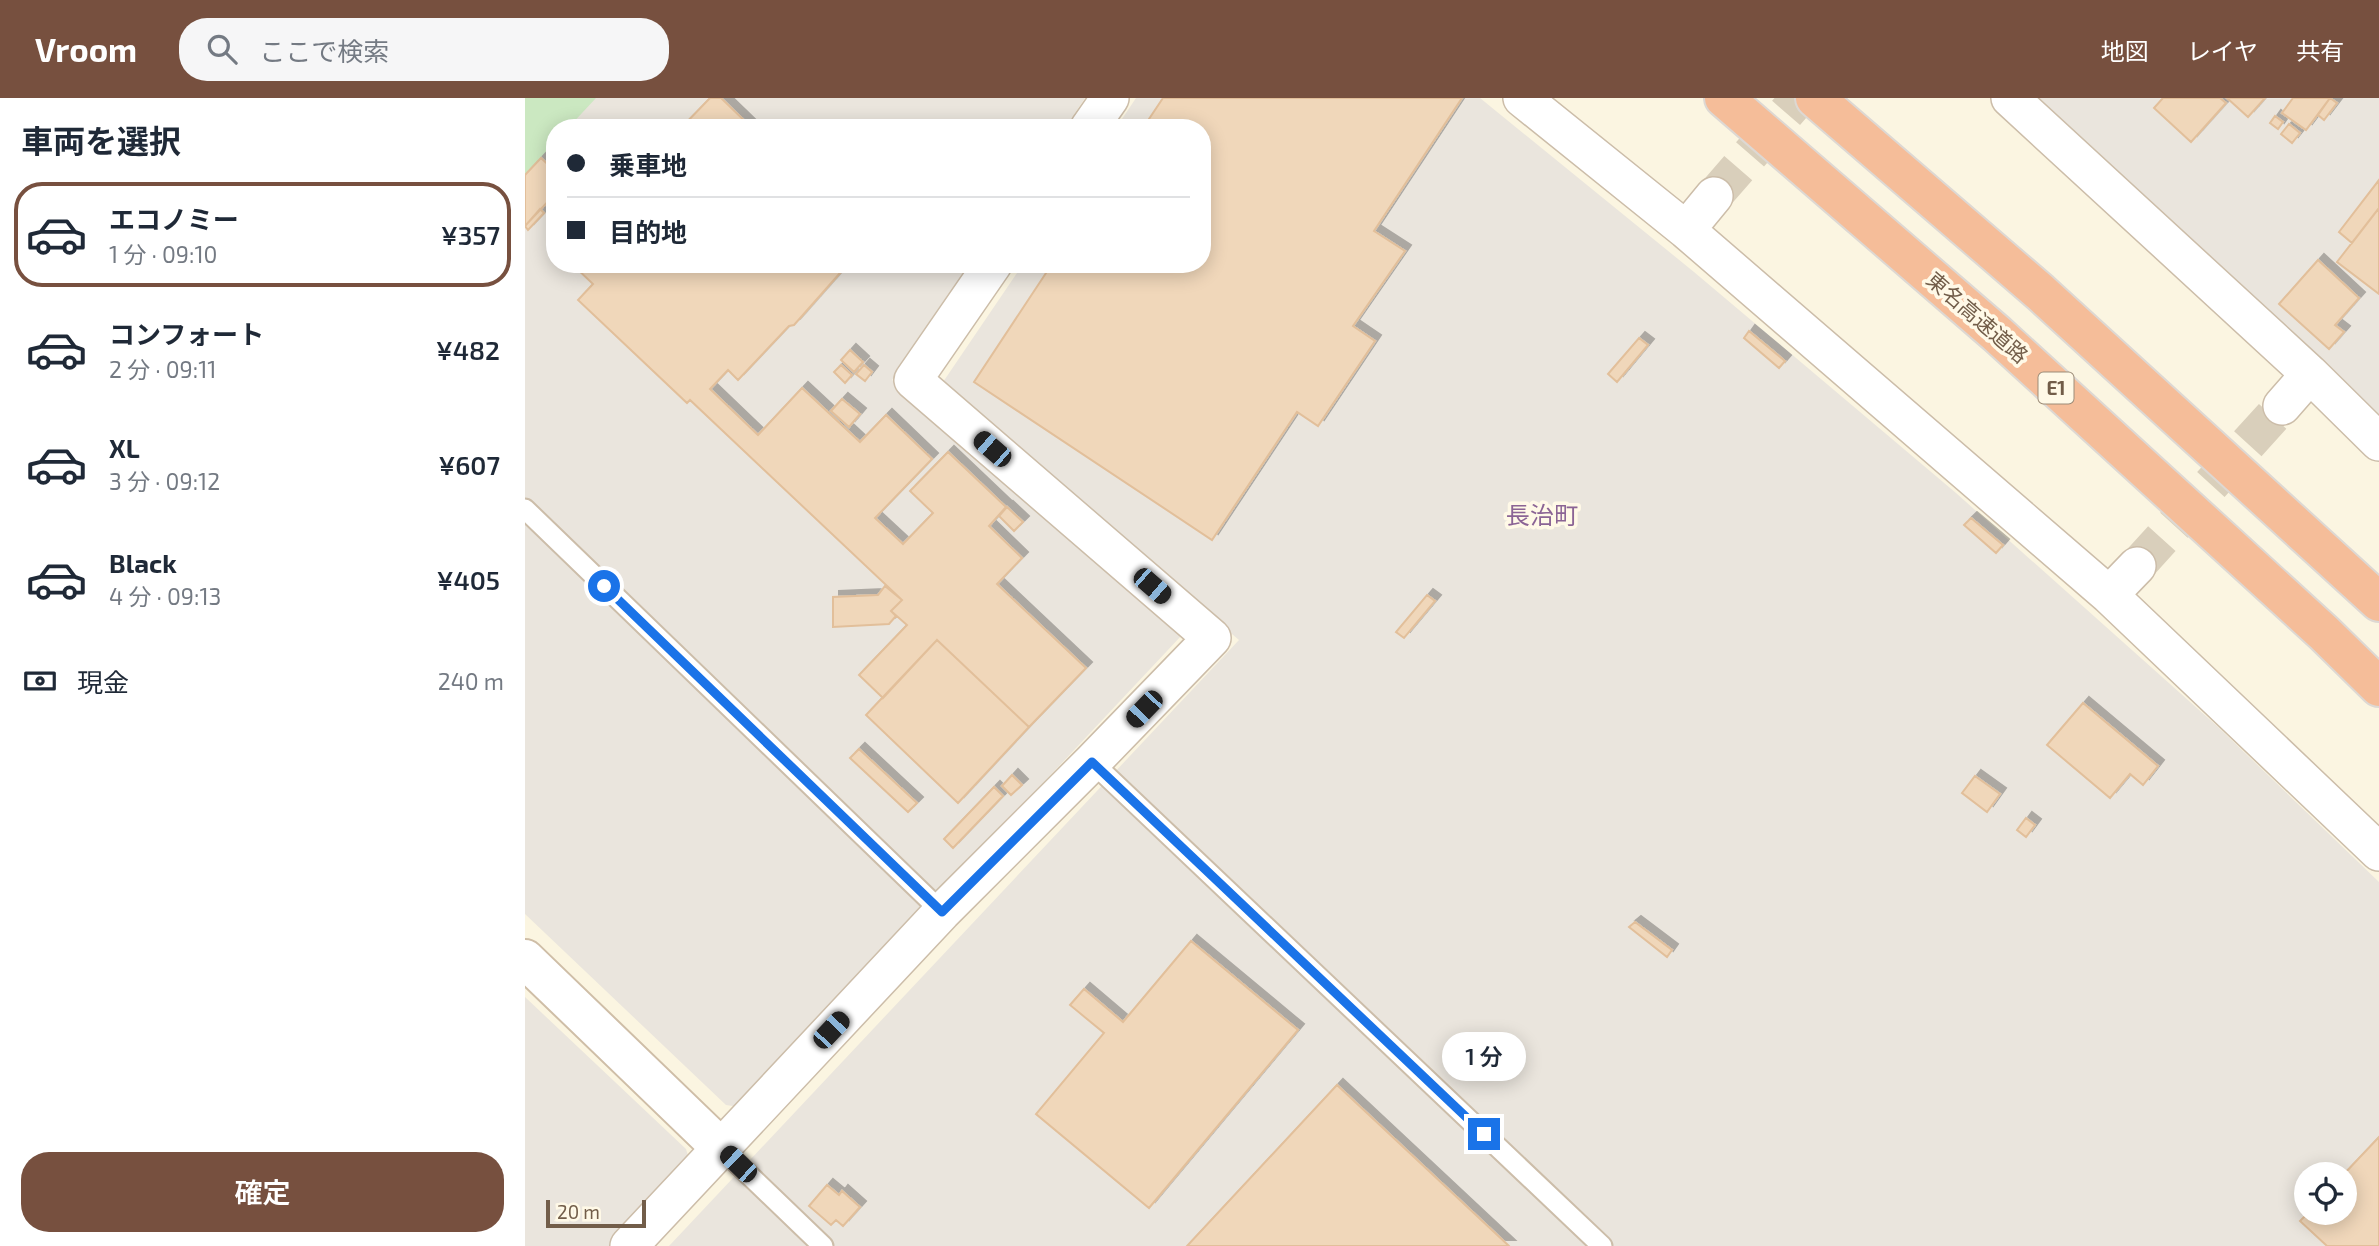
<!DOCTYPE html>
<html lang="ja">
<meta charset="utf-8">
<style>
:root{--surface:#fff;--page:#f6f6f7;--text:#1f2937;--muted:#747a83;--line:#e0e1e3;--accent:#77503f}
body{margin:0;font-family:"Exo 2","Noto Sans JP",sans-serif;background:var(--page);color:var(--text);height:100vh;display:flex;flex-direction:column;font-size:26px;white-space:nowrap}
*{box-sizing:border-box;margin:0}
p{font-size:23px;color:var(--muted)}
.icon{flex:none;width:38px;height:38px;fill:none;stroke:currentColor;stroke-width:2;stroke-linecap:round;stroke-linejoin:round}
.map{position:relative;flex:1;overflow:hidden}
.side{display:flex;flex-direction:column;background:var(--surface);width:525px}
.side>*{flex:none}
.banner{position:absolute;left:21px;top:21px;width:665px;height:154px;border-radius:28px;box-shadow:0 4px 18px #0003;display:grid;align-content:center;height:154px;padding:0 21px;background:var(--surface)}
.fabs{position:absolute;left:1769px;top:1064px;display:grid;gap:14px}
.fabs a{display:grid;place-items:center;width:63px;height:63px;border-radius:50%;background:var(--surface);box-shadow:0 4px 18px #0003;font-size:35px}
.scale{position:absolute;left:21px;bottom:18px;width:100px;box-sizing:border-box;padding-left:7px;border:4px solid #725d49;border-top:0;font-size:19px;line-height:24px;white-space:nowrap;color:#725d49;-webkit-text-stroke:5px #fff9e7;paint-order:stroke}
.end{position:absolute;width:32px;height:32px;margin:-16px;border:9px solid #1a73e8;background:#fff;box-shadow:0 0 0 4px #fff}
.from{border-radius:50%}
.bubble{position:absolute;height:49px;border-radius:24px;background:var(--surface);box-shadow:0 4px 18px #0003;font-size:23px;font-weight:600;line-height:49px;text-align:center}
.car{position:absolute;width:21px;height:42px;margin:-21px -10px;border-radius:9px;box-shadow:0 0 5px 2px #0007;background:linear-gradient(#222 24%,#8ab4d8 0 40%,#222 0 76%,#8ab4d8 0 86%,#222 0)}
.banner b{display:flex;align-items:center;gap:24px;height:66px;font-size:26px}
.banner b+b{border-top:2px solid var(--line)}
.banner i{width:18px;height:18px;background:var(--text)}
ul{padding:0;list-style:none}
li{display:flex;align-items:center;gap:21px;height:105px;margin:0 14px 10px;padding:0 7px;border:4px solid transparent;border-radius:28px}
li div{flex:1}
li b{display:block;font-size:26px}
li em{font-style:normal;font-weight:600}
li.active{border-color:var(--accent)}
li>.icon{width:63px;height:63px;stroke-width:1.5}
h2{padding:0 21px;font-size:32px;line-height:84px}
.pay{display:flex;align-items:center;gap:18px;height:77px;padding:0 21px;font-size:26px}
.pay p{margin-inline-start:auto}
.button{display:flex;gap:14px;margin-top:auto;padding:14px 21px}
.button a{flex:1;height:80px;border-radius:28px;background:var(--accent);color:#fff;font-size:28px;font-weight:600;line-height:80px;text-align:center}
header{display:flex;align-items:center;gap:42px;box-sizing:border-box;height:98px;padding:0 35px;background:var(--accent);color:#fff}
header strong{font-size:33px}
nav{display:flex;gap:38px;margin-inline-start:auto;font-size:24px}
.search{width:490px;height:63px;background:var(--page);display:flex;align-items:center;gap:18px;box-sizing:border-box;padding:0 24px;border-radius:28px;color:var(--muted);font-size:26px}
main{display:flex;flex:1;min-height:0}
.map>svg:first-child{display:block}
.industrial{fill:#eae5dd;fill-rule:evenodd}
.green{fill:#cbe8c1}
.building{fill:#f0d7ba;stroke:#e2bf9a;stroke-width:2;filter:url(#shadow)}
.lines{fill:none;stroke-linecap:round;stroke-linejoin:round}
.street-tunnel{stroke:#d9cfbb;stroke-width:37;stroke-dasharray:37 18;stroke-linecap:butt}
.lane-casing{stroke:#ccbda9;stroke-width:23}
.street-casing{stroke:#ccbda9;stroke-width:40}
.secondary-casing{stroke:#cfbea7;stroke-width:42}
.highway-casing{stroke:#ddd8d3;stroke-width:42}
.lane{stroke:#fff;stroke-width:19}
.street{stroke:#fff;stroke-width:37}
.secondary{stroke:#fff;stroke-width:38}
.highway{stroke:#f5bd99;stroke-width:38}
.route{stroke:#1a73e8;stroke-width:9}
.labels{text-anchor:middle;stroke-width:7;stroke-linejoin:round;paint-order:stroke}
.shield{fill:#fff9e7;stroke:#9c8c78;stroke-width:2}
.shield-label{font-size:19px;font-weight:bold;fill:#725d49}
.street-label{font-size:21px;fill:#725d49;stroke:#fff9e7}
.quarter-label{font-size:24px;fill:#8b6495;stroke:#fff9e7}
</style>
<header>
<strong>Vroom</strong>
<div class="search"><svg class="icon" aria-label="search" viewBox="0 0 24 24"><circle cx="10" cy="10" r="6"/><path d="M15 15l6 6"/></svg>ここで検索</div>
<nav><a>地図</a><a>レイヤ</a><a>共有</a></nav>
</header>
<main>
<section class="side">
<h2>車両を選択</h2>
<ul>
<li class="active"><svg class="icon" aria-label="car" viewBox="0 0 24 24"><path d="M5 17H2v-5l4-1 3-4h7l3 4 3 1v5h-3M9 17h6M6 11h13"/><circle cx="7" cy="17" r="2"/><circle cx="17" cy="17" r="2"/></svg><div><b>エコノミー</b><p>1 分 · 09:10</p></div><em>¥357</em></li>
<li><svg class="icon" aria-label="car" viewBox="0 0 24 24"><path d="M5 17H2v-5l4-1 3-4h7l3 4 3 1v5h-3M9 17h6M6 11h13"/><circle cx="7" cy="17" r="2"/><circle cx="17" cy="17" r="2"/></svg><div><b>コンフォート</b><p>2 分 · 09:11</p></div><em>¥482</em></li>
<li><svg class="icon" aria-label="car" viewBox="0 0 24 24"><path d="M5 17H2v-5l4-1 3-4h7l3 4 3 1v5h-3M9 17h6M6 11h13"/><circle cx="7" cy="17" r="2"/><circle cx="17" cy="17" r="2"/></svg><div><b>XL</b><p>3 分 · 09:12</p></div><em>¥607</em></li>
<li><svg class="icon" aria-label="car" viewBox="0 0 24 24"><path d="M5 17H2v-5l4-1 3-4h7l3 4 3 1v5h-3M9 17h6M6 11h13"/><circle cx="7" cy="17" r="2"/><circle cx="17" cy="17" r="2"/></svg><div><b>Black</b><p>4 分 · 09:13</p></div><em>¥405</em></li>
</ul>
<div class="pay"><svg class="icon" aria-label="cash" viewBox="0 0 24 24"><path d="M3 7h18v10H3z"/><circle cx="12" cy="12" r="2"/></svg>現金<p>240 m</p></div>
<div class="button"><a>確定</a></div>
</section>
<div class="map">
<svg width="1854" height="1148" viewBox="0 0 1854 1148">
<defs>
<filter id="shadow"><feDropShadow dx="6" dy="-6" stdDeviation="0" flood-color="#0004"/></filter>
</defs>
<rect width="100%" height="100%" fill="#fbf5e1"/>
<path class="industrial" d="M0,0H560L540,30H30V166H446L367,282L651,521L657,537L214,1009L201,1007L0,816Z
M611,0H955L1169,174L1431,395L1692,628L1854,784V1148H144L714,542L416,287L498,166H677V30H591ZM1782,1076H1820V1115H1782Z
M1504,0H1854V331Z
M0,899L161,1051L165,1064L84,1148H0Z"/>
<path class="green" d="M0,0H71L43,30H30V44L0,76Z"/>
<path class="building" d="M185,0H196L227,30H156Z
M638,0H937L849,133L880,153L828,228L850,243L793,328L772,314L687,442L449,284L527,166H677V30H618Z
M1638,0H1695L1701,5L1666,44L1629,10Z
M1702,0H1740L1723,19Z
M1768,0H1805L1781,32L1757,15Z
M1805,0L1812,5L1799,22L1793,17Z
M1750,18L1758,24L1753,31L1745,25Z
M1764,26L1775,35L1767,45L1756,36Z
M16,60L30,73V96L0,128V77Z
M1854,82V110L1827,145L1814,134Z
M1854,110V196L1812,164Z
M15,111L19,115L3,132L0,128Z
M1793,162L1834,200L1810,227L1819,234L1804,251L1754,206Z
M323,166L269,227L264,228L213,282L203,272L185,291L233,337L277,290L335,344L361,317L407,361L350,420L378,446L408,415L385,393L423,354L481,409L464,428L497,460L472,486L561,570L504,629L412,542L358,600L334,577L382,527L366,513L377,502L165,302L162,305L53,202L68,186L48,167Z
M1224,233L1260,263L1254,270L1219,240Z
M1114,240L1123,247L1092,284L1083,276Z
M325,252L338,264L329,274L316,262Z
M316,267L327,277L320,285L309,274Z
M339,267L347,274L340,283L331,276Z
M317,301L335,316L324,329L306,313Z
M482,409L498,424L489,433L474,418Z
M1446,420L1478,447L1471,455L1439,427Z
M360,488L377,502L366,513L371,518L364,526L308,529V499L353,497Z
M902,497L910,503L879,540L871,534Z
M412,542L504,629L433,705L341,617Z
M1558,605L1633,668L1618,687L1605,676L1585,700L1522,647Z
M334,651L392,705L383,714L325,660Z
M487,677L497,687L486,697L477,688Z
M1450,678L1475,696L1462,714L1437,695Z
M469,689L478,698L428,750L419,741Z
M1501,720L1510,727L1501,739L1492,732Z
M1110,824L1147,852L1142,859L1104,829Z
M666,843L773,932L624,1110L511,1016L579,935L545,907L559,891L598,924Z
M812,987L984,1148H662Z
M1854,1039V1148H1802L1775,1123L1783,1115H1820L1819,1076Z
M302,1087L314,1097L317,1093L335,1109L318,1128L311,1122L306,1127L284,1108Z"/>
<g class="lines">
<path class="street-tunnel" d="M1189,98L1274,0
M1612,468L1757,308"/>
<defs>
<path id="lane" d="M0,411L417,814
M567,664L1077,1148
M196,1050L298,1148"/>
<path id="street" d="M997,0L1161,132L1584,497L1854,754
M1485,0L1785,276L1854,344
M564,30L585,0
M1161,132L1189,98
M1757,308L1785,276
M1584,497L1612,468
M104,1148L417,814L567,664L687,540L388,282L468,166"/>
<path id="secondary" d="M0,861L196,1050"/>
<path id="highway" d="M1199,0L1472,236L1799,535L1854,589
M1290,0L1515,194L1854,504"/>
</defs>
<use href="#lane" class="lane-casing"/>
<use href="#street" class="street-casing"/>
<use href="#secondary" class="secondary-casing"/>
<use href="#highway" class="highway-casing"/>
<use href="#lane" class="lane"/>
<use href="#street" class="street"/>
<use href="#secondary" class="secondary"/>
<use href="#highway" class="highway"/>
</g>
<g class="lines">
<path class="route" d="M79,488L417,814L567,664L959,1036"/>
</g>
<g class="labels">
<rect class="shield" x="1513.5" y="274.5" width="35" height="31" rx="5"/>
<g class="shield-label">
<text x="1531" y="297">E1</text>
</g>
<g class="street-label">
<text transform="translate(1452 220) rotate(41)" y="7">東名高速道路</text>
</g>
<g class="quarter-label">
<text x="1017" y="426">長治町</text>
</g>
</g>
</svg>
<div class="fabs">
<a><svg class="icon" aria-label="locate" viewBox="0 0 24 24"><circle cx="12" cy="12" r="6"/><path d="M12 2v4M12 18v4M2 12h4M18 12h4"/></svg></a>
</div>
<div class="scale">20 m</div>
<i class="end from" style="left:79px;top:488px"></i>
<i class="end" style="left:959px;top:1036px"></i>
<div class="bubble" style="left:917px;top:934px;width:84px">1 分</div>
<i class="car" style="left:467px;top:351px;rotate:311deg"></i>
<i class="car" style="left:627px;top:488px;rotate:131deg"></i>
<i class="car" style="left:619px;top:611px;rotate:224deg"></i>
<i class="car" style="left:306px;top:932px;rotate:43deg"></i>
<i class="car" style="left:213px;top:1066px;rotate:314deg"></i>
<div class="banner">
<b><i class="from"></i>乗車地</b>
<b><i></i>目的地</b>
</div>
</div>
</main>
